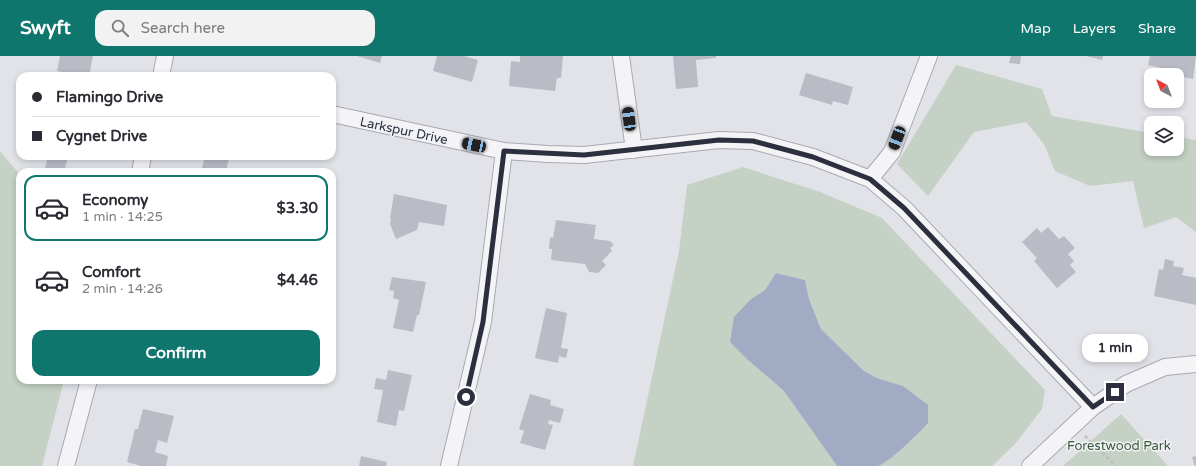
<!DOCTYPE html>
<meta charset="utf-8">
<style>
:root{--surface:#fff;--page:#f2f2f3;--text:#2b2b33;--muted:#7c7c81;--line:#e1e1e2;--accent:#0f766e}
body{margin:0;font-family:"Varela Round",sans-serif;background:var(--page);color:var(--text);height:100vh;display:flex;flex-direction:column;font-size:15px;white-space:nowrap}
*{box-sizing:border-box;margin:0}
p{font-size:13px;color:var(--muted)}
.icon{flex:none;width:22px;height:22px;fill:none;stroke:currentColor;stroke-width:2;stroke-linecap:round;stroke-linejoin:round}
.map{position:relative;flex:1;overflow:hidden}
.sheet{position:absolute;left:16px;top:112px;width:320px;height:216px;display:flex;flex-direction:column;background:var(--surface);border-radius:12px;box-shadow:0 2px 6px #0003}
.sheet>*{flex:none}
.top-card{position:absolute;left:16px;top:16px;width:320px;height:88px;border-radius:12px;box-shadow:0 2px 6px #0003;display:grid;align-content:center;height:88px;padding:0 16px;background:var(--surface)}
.needle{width:26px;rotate:318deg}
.buttons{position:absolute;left:1144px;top:12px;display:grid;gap:8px}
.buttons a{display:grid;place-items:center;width:40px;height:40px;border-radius:8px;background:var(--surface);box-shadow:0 2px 6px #0003;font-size:20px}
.end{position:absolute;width:18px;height:18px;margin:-9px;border:5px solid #2c2f3e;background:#fff;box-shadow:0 0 0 2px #fff}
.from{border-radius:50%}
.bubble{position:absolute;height:28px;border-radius:12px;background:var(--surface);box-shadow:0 2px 6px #0003;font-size:13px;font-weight:700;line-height:28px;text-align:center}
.car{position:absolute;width:12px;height:24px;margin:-12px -6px;border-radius:5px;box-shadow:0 0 3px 1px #0007;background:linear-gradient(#222 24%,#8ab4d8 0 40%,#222 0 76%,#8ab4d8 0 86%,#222 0)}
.top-card b{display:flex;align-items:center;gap:14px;height:38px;font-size:15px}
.top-card b+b{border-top:1px solid var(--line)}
.top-card i{width:10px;height:10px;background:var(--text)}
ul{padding:7px 0 0;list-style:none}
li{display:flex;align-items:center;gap:12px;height:66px;margin:0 8px 6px;padding:0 8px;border:2px solid transparent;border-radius:12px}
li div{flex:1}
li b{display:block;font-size:15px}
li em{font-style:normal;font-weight:700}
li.current{border-color:var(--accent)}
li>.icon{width:36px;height:36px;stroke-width:1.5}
.cta{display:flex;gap:8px;margin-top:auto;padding:8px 16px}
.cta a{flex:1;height:46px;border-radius:12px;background:var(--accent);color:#fff;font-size:16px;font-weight:700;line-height:46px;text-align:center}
header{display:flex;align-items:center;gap:24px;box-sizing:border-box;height:56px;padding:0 20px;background:var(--accent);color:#fff}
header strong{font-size:19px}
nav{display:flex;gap:22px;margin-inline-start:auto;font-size:14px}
.search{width:280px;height:36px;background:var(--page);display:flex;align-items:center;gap:10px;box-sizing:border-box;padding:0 14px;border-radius:12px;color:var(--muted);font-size:15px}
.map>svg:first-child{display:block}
.green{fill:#c5d1c4}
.water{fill:#a1acc4}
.building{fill:#b9bcc5}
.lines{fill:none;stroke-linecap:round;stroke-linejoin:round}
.minor-casing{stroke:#a8a9b2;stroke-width:18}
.path{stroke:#bcbdc3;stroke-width:2.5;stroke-dasharray:3 3;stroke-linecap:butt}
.minor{stroke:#f4f4f7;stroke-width:16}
.route{stroke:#2c2f3e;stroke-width:5}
.labels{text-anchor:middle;stroke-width:3;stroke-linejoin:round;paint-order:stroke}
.street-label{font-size:13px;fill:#2c2f3e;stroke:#f1f2f6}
.park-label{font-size:13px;fill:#3b583b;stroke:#f1f2f6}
</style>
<header>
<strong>Swyft</strong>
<div class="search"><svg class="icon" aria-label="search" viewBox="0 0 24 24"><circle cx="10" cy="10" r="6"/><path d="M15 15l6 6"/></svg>Search here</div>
<nav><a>Map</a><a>Layers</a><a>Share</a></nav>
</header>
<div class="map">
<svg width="1196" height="410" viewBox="0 0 1196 410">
<rect width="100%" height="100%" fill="#e2e3e8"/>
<path class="green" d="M956,9L1042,33L1052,60L1151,77V93H1177V81L1196,84V176L1176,161L1144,172L1133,125L1090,130L1055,115L1044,88L1026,66L974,76L928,140L897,108Z
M0,95L20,119V324H64L42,410H0Z
M743,111L820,136L882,162L1045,334L1042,353L1015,388L992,410H877L886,405L915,381L903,330L877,322L864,315L821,273L809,243L805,224L776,217L765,234L751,243L748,304L784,335L837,410H633L679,195L687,129Z
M1121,358L1168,410H1063Z"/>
<path class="water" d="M776,217L805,224L809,243L821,273L864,315L877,322L903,330L928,349V367C917,379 892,404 878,410C868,410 847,410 837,410L784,335L748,304L730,286L734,261L751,243L765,234Z"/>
<path class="building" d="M60,0H93L89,20H61L62,16L57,15Z
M357,0H382L380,7Z
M437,0H464L478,4L472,26L433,15Z
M520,0H563L561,22H557L555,35L509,30L511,5L520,6Z
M673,0H716V2L696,4L698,31L676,33Z
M1011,0H1021L1020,8L1009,7Z
M1086,0H1103L1102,4Z
M1150,0H1196L1193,23L1171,18V14L1148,9Z
M806,17L853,31L848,49L833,45L832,49L799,39Z
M48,100L68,101L64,116H44Z
M205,100H221L229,102L226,116H201Z
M394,138L447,149L444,170L419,166L417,174L396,183L390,168L391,162H390Z
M556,164L596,169L594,183L610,185L614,189L610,192L612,195L602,205L606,209L598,217L589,216L585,208L551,204L552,193H549L550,181L553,182Z
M1048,171L1059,183L1064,180L1075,192L1068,198L1074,205L1070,209L1076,216L1057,232L1034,205L1037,202L1022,186L1037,172L1041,177Z
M1165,203L1174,205L1173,210L1184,212L1182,219L1196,222V249L1154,240L1159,213L1163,214Z
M392,221L426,226L419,259H417L413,276L393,272L399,244L393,242L394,235L389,234Z
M546,252L567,257L561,292L568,293L566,302L559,300L558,307L535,302Z
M388,314L412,319L404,355L399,354L396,370L377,366L383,334L374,333L376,322L386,324Z
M530,338L551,344L550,349L564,353L560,367L549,364L548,368L553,369L545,394L520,387L524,375L519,373Z
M143,353L174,360L167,387L158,384L155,396L168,400L166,410H141L127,406L135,373H138Z
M361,400L387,406L386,410H359Z
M1196,400V410H1195L1192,401Z"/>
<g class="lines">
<defs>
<path id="minor" d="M621,0L634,94
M161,20L165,0
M332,58L504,95L548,98L584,99L719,84L753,85L813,101L870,123L904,152L1093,351
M140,116L143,100
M870,123L892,96L929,0
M66,410L89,324
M449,410L483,266L504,95
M1030,410L1093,351L1126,328L1165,311L1196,308"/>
</defs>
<use href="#minor" class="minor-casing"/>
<path class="path" d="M1085,380L1116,410"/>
<use href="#minor" class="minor"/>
</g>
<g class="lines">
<path class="route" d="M466,341L483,266L504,95L584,99L719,84L753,85L813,101L870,123L904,152L1093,351L1115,336"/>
</g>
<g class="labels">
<g class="street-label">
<text transform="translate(404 74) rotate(12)" y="5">Larkspur Drive</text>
</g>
<g class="park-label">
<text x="1119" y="394">Forestwood Park</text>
</g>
</g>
</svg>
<div class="buttons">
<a><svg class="needle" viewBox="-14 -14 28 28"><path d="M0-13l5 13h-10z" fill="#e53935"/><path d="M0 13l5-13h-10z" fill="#7c7c81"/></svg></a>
<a><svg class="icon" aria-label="layers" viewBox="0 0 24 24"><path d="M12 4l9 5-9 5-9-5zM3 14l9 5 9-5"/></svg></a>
</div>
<i class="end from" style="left:466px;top:341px"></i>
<i class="end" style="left:1115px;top:336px"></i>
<div class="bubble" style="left:1082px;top:278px;width:66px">1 min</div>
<i class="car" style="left:629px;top:63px;rotate:352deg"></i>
<i class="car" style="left:897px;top:82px;rotate:201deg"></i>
<i class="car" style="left:474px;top:89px;rotate:282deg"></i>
<div class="top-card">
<b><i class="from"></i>Flamingo Drive</b>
<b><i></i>Cygnet Drive</b>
</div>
<section class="sheet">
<ul>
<li class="current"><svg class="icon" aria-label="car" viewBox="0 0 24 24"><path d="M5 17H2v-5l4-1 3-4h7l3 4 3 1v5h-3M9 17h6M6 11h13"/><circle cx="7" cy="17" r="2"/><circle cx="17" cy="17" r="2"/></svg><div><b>Economy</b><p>1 min · 14:25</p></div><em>$3.30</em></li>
<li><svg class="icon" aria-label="car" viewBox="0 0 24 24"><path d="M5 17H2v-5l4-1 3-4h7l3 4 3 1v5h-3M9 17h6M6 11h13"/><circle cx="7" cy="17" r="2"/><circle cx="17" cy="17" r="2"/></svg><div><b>Comfort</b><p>2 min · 14:26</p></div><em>$4.46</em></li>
</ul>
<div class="cta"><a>Confirm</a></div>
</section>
</div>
